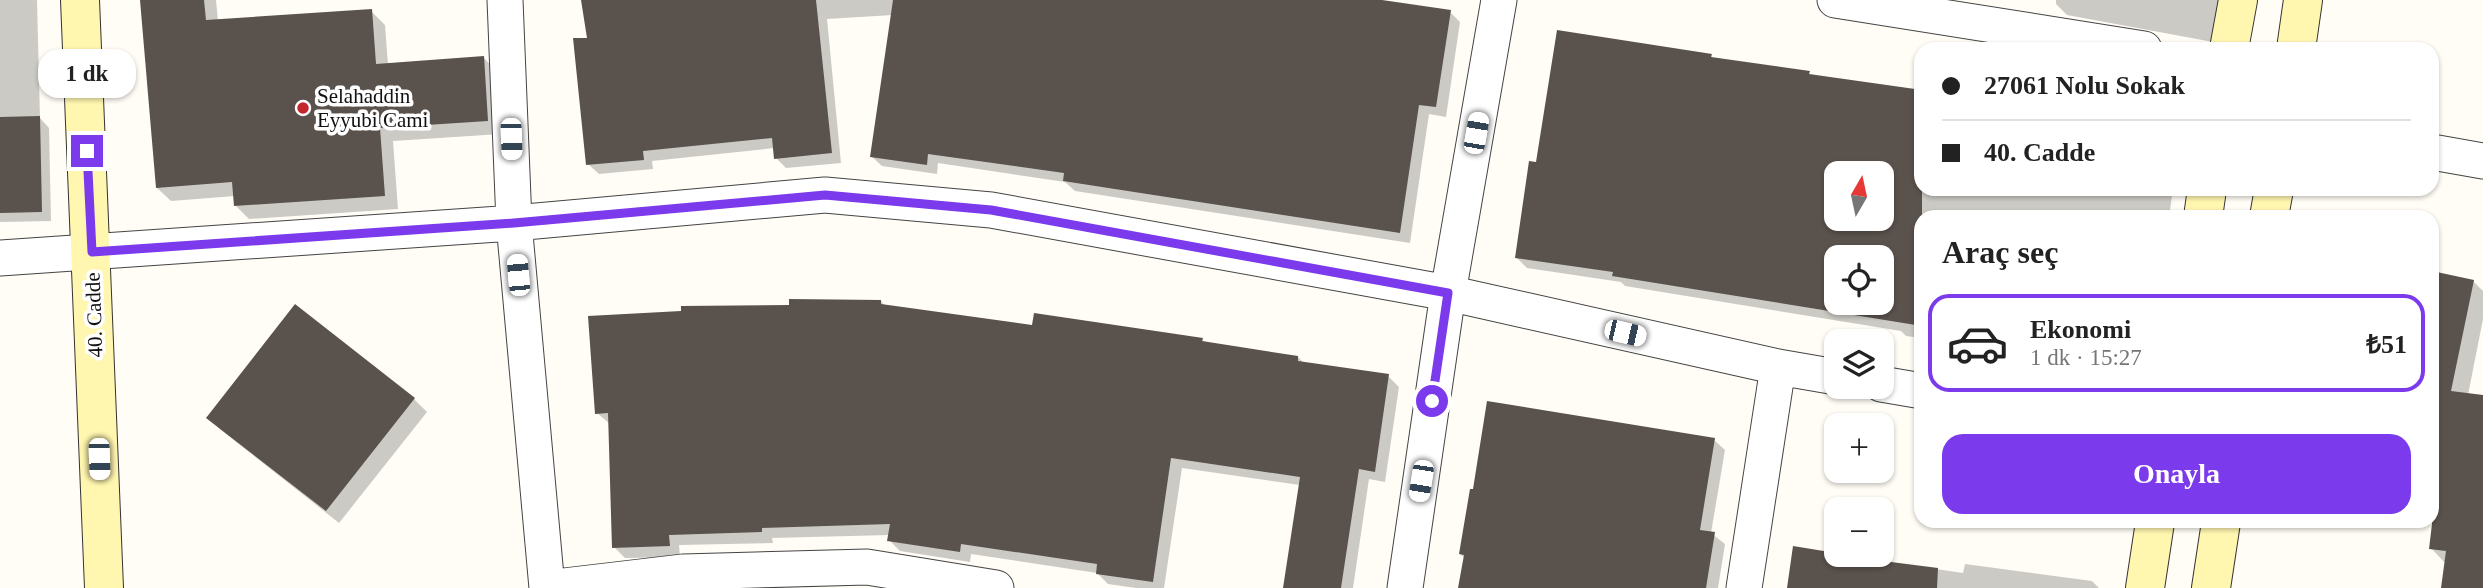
<!DOCTYPE html>
<html lang="tr">
<meta charset="utf-8">
<style>
:root{--surface:#fff;--page:#f6f6f6;--text:#222;--muted:#767676;--line:#e0e0e0;--accent:#7c3aed}
body{margin:0;font-family:Georgia,serif;background:var(--page);color:var(--text);height:100vh;display:flex;flex-direction:column;font-size:26px;white-space:nowrap}
*{box-sizing:border-box;margin:0}
p{font-size:23px;color:var(--muted)}
.icon{flex:none;width:38px;height:38px;fill:none;stroke:currentColor;stroke-width:2;stroke-linecap:round;stroke-linejoin:round}
.map{position:relative;flex:1;overflow:hidden}
.drawer{position:absolute;left:1914px;top:210px;width:525px;height:318px;display:flex;flex-direction:column;background:var(--surface);border-radius:21px;box-shadow:0 2px 5px #0004}
.drawer>*{flex:none}
.guide{position:absolute;left:1914px;top:42px;width:525px;height:154px;border-radius:21px;box-shadow:0 2px 5px #0004;display:grid;align-content:center;height:154px;padding:0 28px;background:var(--surface)}
.needle{width:46px;rotate:9deg}
.buttons{position:absolute;left:1824px;top:161px;display:grid;gap:14px}
.buttons a{display:grid;place-items:center;width:70px;height:70px;border-radius:14px;background:var(--surface);box-shadow:0 2px 5px #0004;font-size:35px}
.end{position:absolute;width:32px;height:32px;margin:-16px;border:9px solid #7c3aed;background:#fff;box-shadow:0 0 0 4px #fff}
.from{border-radius:50%}
.bubble{position:absolute;height:49px;border-radius:21px;background:var(--surface);box-shadow:0 2px 5px #0004;font-size:23px;font-weight:600;line-height:49px;text-align:center}
.car{position:absolute;width:21px;height:42px;margin:-21px -10px;border-radius:9px;box-shadow:0 0 5px 2px #0007;background:linear-gradient(#fff 24%,#345 0 40%,#fff 0 76%,#345 0 86%,#fff 0)}
.guide b{display:flex;align-items:center;gap:24px;height:66px;font-size:26px}
.guide b+b{border-top:2px solid var(--line)}
.guide i{width:18px;height:18px;background:var(--text)}
ul{padding:0;list-style:none}
li{display:flex;align-items:center;gap:21px;height:98px;margin:0 14px 10px;padding:0 14px;border:4px solid transparent;border-radius:21px}
li div{flex:1}
li b{display:block;font-size:26px}
li em{font-style:normal;font-weight:600}
li.active{border-color:var(--accent)}
li>.icon{width:63px;height:63px;stroke-width:1.5}
h2{padding:0 28px;font-size:32px;line-height:84px}
.button{display:flex;gap:14px;margin-top:auto;padding:14px 28px}
.button a{flex:1;height:80px;border-radius:21px;background:var(--accent);color:#fff;font-size:28px;font-weight:600;line-height:80px;text-align:center}
.map>svg:first-child{display:block}
.shadow{fill:#0003;fill-rule:evenodd}
.building{fill:#5a524d;fill-rule:evenodd}
.lines{fill:none;stroke-linecap:round;stroke-linejoin:round}
.street-casing{stroke:#444;stroke-width:37}
.secondary-casing{stroke:#333;stroke-width:40}
.street{stroke:#fff;stroke-width:35}
.secondary{stroke:#fff6b0;stroke-width:38}
.route{stroke:#7c3aed;stroke-width:9}
.poi-dot{fill:#c4262e;stroke:#fff;stroke-width:2.5}
.labels{text-anchor:middle;stroke-width:7;stroke-linejoin:round;paint-order:stroke}
.poi-label{font-size:21px;fill:#111;stroke:#fff;text-anchor:start}
.street-label{font-size:21px;fill:#111;stroke:#fff}
</style>
<div class="map">
<svg width="2483" height="588" viewBox="0 0 2483 588">
<rect width="100%" height="100%" fill="#fffdf5"/>
<path class="shadow" d="M0,0H37L40,118L49,128L51,221L0,222Z
M142,0H216L218,21L371,11L385,25L388,65L484,58L497,72L501,134L393,141L398,209L249,219L236,206L235,196L171,201L157,188Z
M582,0H1374L1450,12L1460,22L1446,117L1429,114L1410,243L1075,191L1065,182L938,163L937,174L882,166L871,156L893,15L827,19L841,163L786,168L776,158L775,148L652,161L653,169L599,174L588,164L589,40Z
M2056,0H2221L2213,42L2067,15L2056,4Z
M1711,56L1714,59L1809,73L1922,189H2173L2169,217H1922V338L1906,336L1901,331L1625,286L1621,282L1527,268L1517,258L1538,164ZM1836,173H1881V219H1836ZM1836,257H1881V303H1836Z
M2432,273L2473,281L2483,291V319L2468,395L2483,397V588H2443L2446,564L2431,548L2435,522Z
M881,301L885,306L1033,327L1202,339L1206,344L1298,357L1304,363L1388,376L1399,387L1385,482L1369,479L1353,588H1285L1300,485L1182,468L1164,588H1136L1108,584L1097,573L971,554L970,562L900,551L889,540L890,535L772,538L773,543L679,545L680,557L625,558L614,547L610,424L597,413L791,306Z
M296,306L414,399L427,412L339,523L221,430L208,417Z
M1714,440L1725,450L1711,533L1725,544L1718,588H1460L1465,558L1460,554Z
M1794,548L1963,573L1965,564L2092,581L2099,588H1788Z"/>
<path class="building" d="M140,0H204L206,20L372,9L376,64L484,56L488,121L380,128L385,196L234,206L232,182L156,188Z
M581,0H816L832,153L774,159L772,138L643,151L644,160L586,165L573,38H587Z
M893,0H1382L1451,10L1436,107L1419,105L1400,233L1063,181L1064,173L928,154L927,165L870,157Z
M1557,30L1712,54L1711,57L1810,71L1809,74L1922,90V326L1612,276L1613,272L1515,258L1529,161L1536,162ZM1836,173H1881V219H1836ZM1836,257H1881V303H1836Z
M40,116L42,212L0,213V117Z
M2432,271L2474,280L2451,391L2483,395V588H2441L2446,551L2429,549L2432,524Z
M789,299L881,300V304L1032,325L1034,313L1203,338L1202,341L1298,356V361L1389,374L1375,472L1359,469L1341,588H1283L1300,477L1171,458L1153,582L1096,574L1097,564L961,544L960,552L887,541L890,524L762,528V532L669,535L670,546L612,548L608,413L595,414L588,316L681,311V306L789,305Z
M295,304L415,398L326,511L206,418Z
M1487,401L1715,438L1700,530L1715,532L1706,588H1458L1464,555L1459,554L1470,489H1473Z
M1793,546L1836,553V555L1938,568L1937,588H1787Z"/>
<g class="lines">
<defs>
<path id="street" d="M505,0L514,223L547,588
M1835,0L2144,49
M2432,152L2483,161
M0,258L514,223L825,195L991,210L1448,293L1778,367L1836,377
M1881,384L1922,391
M547,588L683,572L867,567L996,588
M1405,588L1448,293L1499,0
M1744,588L1778,367"/>
<path id="secondary" d="M80,0L104,588
M2229,49L2238,0
M2296,49L2303,0
M2203,217L2207,189
M2269,217L2274,189
M2145,588L2155,522
M2211,588L2221,522"/>
</defs>
<use href="#street" class="street-casing"/>
<use href="#secondary" class="secondary-casing"/>
<use href="#street" class="street"/>
<use href="#secondary" class="secondary"/>
</g>
<g class="lines">
<path class="route" d="M87,151L92,252L514,223L825,195L991,210L1448,293L1432,401"/>
</g>
<circle class="poi-dot" cx="303" cy="108" r="7"/>
<g class="labels">
<g class="poi-label">
<text x="317" y="103">Selahaddin<tspan x="317" dy="24">Eyyubi Cami</tspan></text>
</g>
<g class="street-label">
<text transform="translate(94 315) rotate(-92)" y="7">40. Cadde</text>
</g>
</g>
</svg>
<div class="buttons">
<a><svg class="needle" viewBox="-14 -14 28 28"><path d="M0-13l5 13h-10z" fill="#e53935"/><path d="M0 13l5-13h-10z" fill="#767676"/></svg></a>
<a><svg class="icon" aria-label="locate" viewBox="0 0 24 24"><circle cx="12" cy="12" r="6"/><path d="M12 2v4M12 18v4M2 12h4M18 12h4"/></svg></a>
<a><svg class="icon" aria-label="layers" viewBox="0 0 24 24"><path d="M12 4l9 5-9 5-9-5zM3 14l9 5 9-5"/></svg></a>
<a>+</a>
<a>−</a>
</div>
<i class="end from" style="left:1432px;top:401px"></i>
<i class="end" style="left:87px;top:151px"></i>
<div class="bubble" style="left:38px;top:49px;width:98px">1 dk</div>
<i class="car" style="left:1476px;top:133px;rotate:10deg"></i>
<i class="car" style="left:511px;top:139px;rotate:178deg"></i>
<i class="car" style="left:518px;top:275px;rotate:355deg"></i>
<i class="car" style="left:1625px;top:333px;rotate:103deg"></i>
<i class="car" style="left:99px;top:459px;rotate:178deg"></i>
<i class="car" style="left:1421px;top:481px;rotate:189deg"></i>
<div class="guide">
<b><i class="from"></i>27061 Nolu Sokak</b>
<b><i></i>40. Cadde</b>
</div>
<section class="drawer">
<h2>Araç seç</h2>
<ul>
<li class="active"><svg class="icon" aria-label="car" viewBox="0 0 24 24"><path d="M5 17H2v-5l4-1 3-4h7l3 4 3 1v5h-3M9 17h6M6 11h13"/><circle cx="7" cy="17" r="2"/><circle cx="17" cy="17" r="2"/></svg><div><b>Ekonomi</b><p>1 dk · 15:27</p></div><em>₺51</em></li>
</ul>
<div class="button"><a>Onayla</a></div>
</section>
</div>
